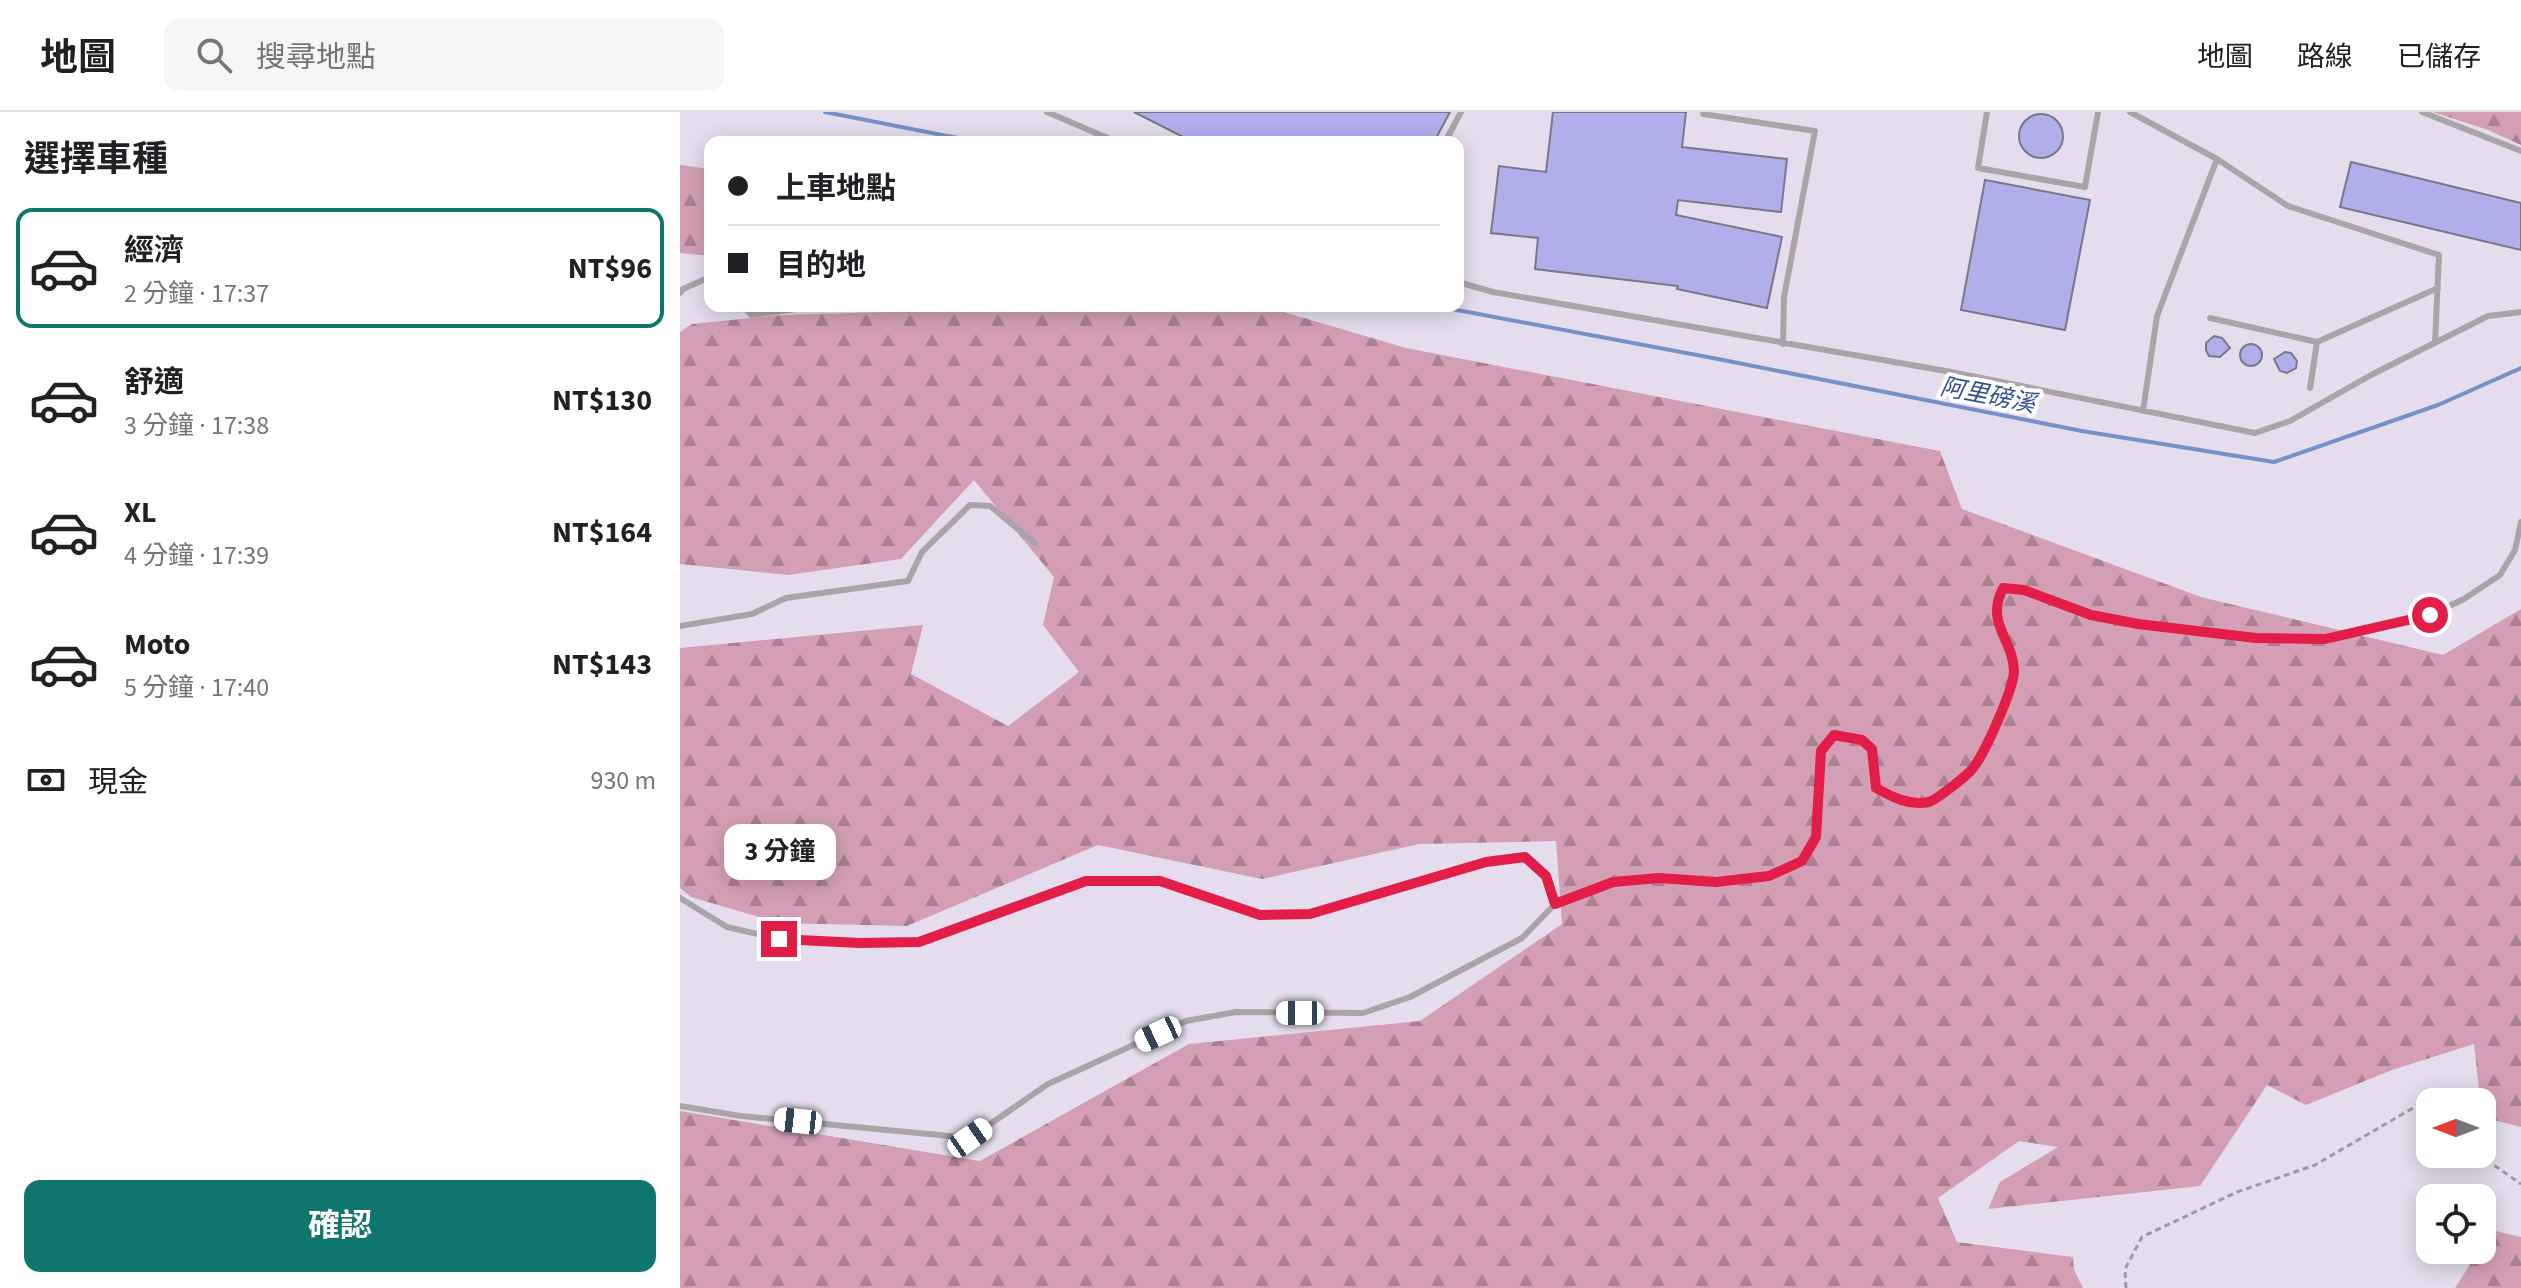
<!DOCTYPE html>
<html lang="zh-TW">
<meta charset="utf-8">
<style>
:root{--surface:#fff;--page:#f6f6f6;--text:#202124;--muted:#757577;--line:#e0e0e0;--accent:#0f766e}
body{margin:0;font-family:"Source Sans 3","Noto Sans TC",sans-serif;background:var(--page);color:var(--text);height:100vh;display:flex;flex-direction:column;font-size:30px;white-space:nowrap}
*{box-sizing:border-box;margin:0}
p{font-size:26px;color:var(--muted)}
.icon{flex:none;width:44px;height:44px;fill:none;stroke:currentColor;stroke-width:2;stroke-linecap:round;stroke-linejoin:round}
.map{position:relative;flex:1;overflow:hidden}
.drawer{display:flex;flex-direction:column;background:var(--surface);width:680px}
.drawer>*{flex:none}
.top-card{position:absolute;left:24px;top:24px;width:760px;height:176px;border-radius:16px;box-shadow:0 4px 20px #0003;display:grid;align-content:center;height:176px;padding:0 24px;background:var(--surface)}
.needle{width:52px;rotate:270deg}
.fabs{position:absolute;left:1736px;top:976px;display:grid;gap:16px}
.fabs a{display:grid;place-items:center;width:80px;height:80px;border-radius:16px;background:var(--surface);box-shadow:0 4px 20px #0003;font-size:40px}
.end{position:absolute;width:36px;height:36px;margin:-18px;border:10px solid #e11d48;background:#fff;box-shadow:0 0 0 4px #fff}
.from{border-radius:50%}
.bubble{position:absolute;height:56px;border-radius:16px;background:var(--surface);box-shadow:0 4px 20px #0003;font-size:26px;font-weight:700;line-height:56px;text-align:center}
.car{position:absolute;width:24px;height:48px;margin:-24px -12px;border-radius:10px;box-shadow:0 0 6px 2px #0007;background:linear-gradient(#fff 24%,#345 0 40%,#fff 0 76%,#345 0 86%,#fff 0)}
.top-card b{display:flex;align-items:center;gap:28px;height:76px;font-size:30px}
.top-card b+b{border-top:2px solid var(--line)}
.top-card i{width:20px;height:20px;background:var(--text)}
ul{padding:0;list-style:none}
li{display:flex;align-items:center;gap:24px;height:120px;margin:0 16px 12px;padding:0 8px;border:4px solid transparent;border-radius:16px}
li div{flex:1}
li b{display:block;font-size:30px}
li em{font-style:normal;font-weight:700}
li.on{border-color:var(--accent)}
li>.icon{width:72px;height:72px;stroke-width:1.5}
h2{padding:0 24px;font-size:36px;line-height:96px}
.pay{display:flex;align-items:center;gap:20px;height:88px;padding:0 24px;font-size:30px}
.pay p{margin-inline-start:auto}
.button{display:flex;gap:16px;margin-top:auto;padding:16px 24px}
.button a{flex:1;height:92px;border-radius:16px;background:var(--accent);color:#fff;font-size:32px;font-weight:700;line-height:92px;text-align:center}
header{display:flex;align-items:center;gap:48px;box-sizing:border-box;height:112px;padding:0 40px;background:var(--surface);border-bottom:2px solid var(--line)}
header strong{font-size:38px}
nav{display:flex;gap:44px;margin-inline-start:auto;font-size:28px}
.search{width:560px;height:72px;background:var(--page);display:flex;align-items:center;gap:20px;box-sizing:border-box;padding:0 28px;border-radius:16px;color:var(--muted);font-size:30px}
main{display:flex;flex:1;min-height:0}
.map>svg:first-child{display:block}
.forest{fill:url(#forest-firs)}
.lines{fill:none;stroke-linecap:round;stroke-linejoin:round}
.stream{stroke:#7690c8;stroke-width:4}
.building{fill:#b1aeec;stroke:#787886;stroke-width:2}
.path{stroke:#9f99a5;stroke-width:3;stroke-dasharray:6 4;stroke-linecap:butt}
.service{stroke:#aaa4a9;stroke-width:6}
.route{stroke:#e11d48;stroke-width:10}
.labels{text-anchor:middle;stroke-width:8;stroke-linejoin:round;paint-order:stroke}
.water-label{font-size:24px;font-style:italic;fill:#304e93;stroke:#fff}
</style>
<header>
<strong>地圖</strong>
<div class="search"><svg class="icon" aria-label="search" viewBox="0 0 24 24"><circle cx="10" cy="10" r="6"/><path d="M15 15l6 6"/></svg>搜尋地點</div>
<nav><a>地圖</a><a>路線</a><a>已儲存</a></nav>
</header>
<main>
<section class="drawer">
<h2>選擇車種</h2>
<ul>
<li class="on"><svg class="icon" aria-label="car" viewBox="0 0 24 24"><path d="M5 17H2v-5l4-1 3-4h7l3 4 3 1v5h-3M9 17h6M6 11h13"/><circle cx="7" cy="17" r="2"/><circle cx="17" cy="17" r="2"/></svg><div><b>經濟</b><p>2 分鐘 · 17:37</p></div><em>NT$96</em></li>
<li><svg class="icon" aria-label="car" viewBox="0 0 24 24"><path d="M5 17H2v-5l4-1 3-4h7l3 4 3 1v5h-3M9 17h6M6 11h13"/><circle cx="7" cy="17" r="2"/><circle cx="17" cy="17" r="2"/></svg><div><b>舒適</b><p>3 分鐘 · 17:38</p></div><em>NT$130</em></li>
<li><svg class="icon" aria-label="car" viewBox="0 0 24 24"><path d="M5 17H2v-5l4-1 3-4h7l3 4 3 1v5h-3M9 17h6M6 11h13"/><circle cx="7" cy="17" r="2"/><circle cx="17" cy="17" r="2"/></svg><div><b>XL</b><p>4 分鐘 · 17:39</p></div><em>NT$164</em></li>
<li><svg class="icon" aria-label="car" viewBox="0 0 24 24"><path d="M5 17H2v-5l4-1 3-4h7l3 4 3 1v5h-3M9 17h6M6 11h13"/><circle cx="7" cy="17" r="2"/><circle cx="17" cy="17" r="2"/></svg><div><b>Moto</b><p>5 分鐘 · 17:40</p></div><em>NT$143</em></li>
</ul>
<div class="pay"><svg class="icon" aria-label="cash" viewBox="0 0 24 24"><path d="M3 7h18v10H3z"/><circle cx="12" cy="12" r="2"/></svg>現金<p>930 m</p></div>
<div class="button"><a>確認</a></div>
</section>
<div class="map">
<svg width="1841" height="1176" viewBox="0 0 1841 1176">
<defs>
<pattern id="forest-firs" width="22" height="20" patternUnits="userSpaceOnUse" patternTransform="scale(2)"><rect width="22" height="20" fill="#d49fb4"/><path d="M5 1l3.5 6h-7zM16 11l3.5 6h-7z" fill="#ab8192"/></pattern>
</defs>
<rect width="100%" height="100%" fill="#e5dded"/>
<path class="forest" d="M1753,0H1841V33L1808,18Z
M0,53L30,57V144L0,141Z
M246,194H419L426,196L428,194H583L726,236L1260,339L1282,397L1521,485L1763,543L1841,497V1015L1802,1005L1794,932L1712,958L1626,993L1587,973L1520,1074L1308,1097L1320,1070L1378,1035L1339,1029L1258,1086L1277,1130L1393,1145L1394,1158L1403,1176H0V999L300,1049L509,932L740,909L882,812L876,729L739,732L582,767L418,733L227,814L99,811L11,785L0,776V536L243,513L231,562L328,614L399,560L363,513L374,465L294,368L221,447L108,463L0,452V220L12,212L101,203L242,199Z
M1811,1118L1841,1125V1176H1775L1799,1138H1802V1133Z"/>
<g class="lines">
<path class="stream" d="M145,0L298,30
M756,194L1038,247L1402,319L1594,350L1758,293L1841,256"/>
</g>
<path class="building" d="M454,0H770L754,30H513Z
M873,0H1006L1002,35L1107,47L1101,100L998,88L996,103L1102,125L1087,196L997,177L998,174L855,157L858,126L811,121L819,54L866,60Z
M1339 24a22 22 0 1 1 44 0a22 22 0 1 1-44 0Z
M1671,50L1841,91V138L1660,95Z
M1305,68L1410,88L1385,218L1281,198Z
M1534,224L1542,226L1550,236L1540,245L1529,244L1526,238V231Z
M1560 243a11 11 0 1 1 22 0a11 11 0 1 1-22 0Z
M1605,240L1611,241L1617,249L1616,256L1607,261L1600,259L1594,247Z"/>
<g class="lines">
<path class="path" d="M1798,1042L1841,1072
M1446,1176L1445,1157L1462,1125L1557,1080L1635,1053L1745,989L1750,994"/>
<path class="service" d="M367,0L437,30
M1307,0L1298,56L1405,75L1418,0
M1450,0L1537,47L1477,204L1463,299
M1742,0L1841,39
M1023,2L1135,19L1104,185L1103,232
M765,30L781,0
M1537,47L1608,94L1759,143L1755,231
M778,170L813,180L1266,259L1575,321L1610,309L1691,263L1808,204L1841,200
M0,181L3,177L30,165
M64,194L71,203L116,197L118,194
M210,194L229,198L239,194
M1530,206L1637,230L1758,176
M1630,276L1637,230
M0,514L72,502L106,486L228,469L242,440L290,393L310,394L355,431
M0,786L47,815L99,827L180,831L239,830L406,769H480L580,803L630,802L806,750L845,745L866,764L875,792L842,826L730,885L683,901L556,900L506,909L368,972L290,1026L61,1004L0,994
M875,792L933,770L979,766L1036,770L1089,764L1122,749L1136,725L1141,639L1154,623L1182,628L1192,637L1196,676C1212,685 1229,694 1249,690C1256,688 1288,663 1293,656C1306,640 1334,578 1334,559C1333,526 1305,512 1323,476L1344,478L1411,503L1458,512L1576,526L1645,527L1750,503L1784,487L1820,463L1835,438L1841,410"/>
</g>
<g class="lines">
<path class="route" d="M99,827L180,831L239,830L406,769H480L580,803L630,802L806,750L845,745L866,764L875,792L933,770L979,766L1036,770L1089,764L1122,749L1136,725L1141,639L1154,623L1182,628L1192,637L1196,676C1212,685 1229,694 1249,690C1256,688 1288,663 1293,656C1305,641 1334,576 1334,559C1333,526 1305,512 1323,476L1344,478L1411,503L1458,512L1576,526L1645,527L1750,503"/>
</g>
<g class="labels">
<g class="water-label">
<text transform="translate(1308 283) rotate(11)" y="8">阿里磅溪</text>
</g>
</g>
</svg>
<div class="fabs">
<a><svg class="needle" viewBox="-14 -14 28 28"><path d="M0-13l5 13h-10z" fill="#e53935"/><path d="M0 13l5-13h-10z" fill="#757577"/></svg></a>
<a><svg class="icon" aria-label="locate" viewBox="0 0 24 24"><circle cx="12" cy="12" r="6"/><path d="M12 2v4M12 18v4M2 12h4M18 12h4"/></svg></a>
</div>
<i class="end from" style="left:1750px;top:503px"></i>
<i class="end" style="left:99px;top:827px"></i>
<div class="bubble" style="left:44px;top:712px;width:112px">3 分鐘</div>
<i class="car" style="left:620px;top:901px;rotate:270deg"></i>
<i class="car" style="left:478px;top:922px;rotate:245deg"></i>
<i class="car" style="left:118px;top:1009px;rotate:276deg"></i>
<i class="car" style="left:290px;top:1026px;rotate:55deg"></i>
<div class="top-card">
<b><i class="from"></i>上車地點</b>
<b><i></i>目的地</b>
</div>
</div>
</main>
